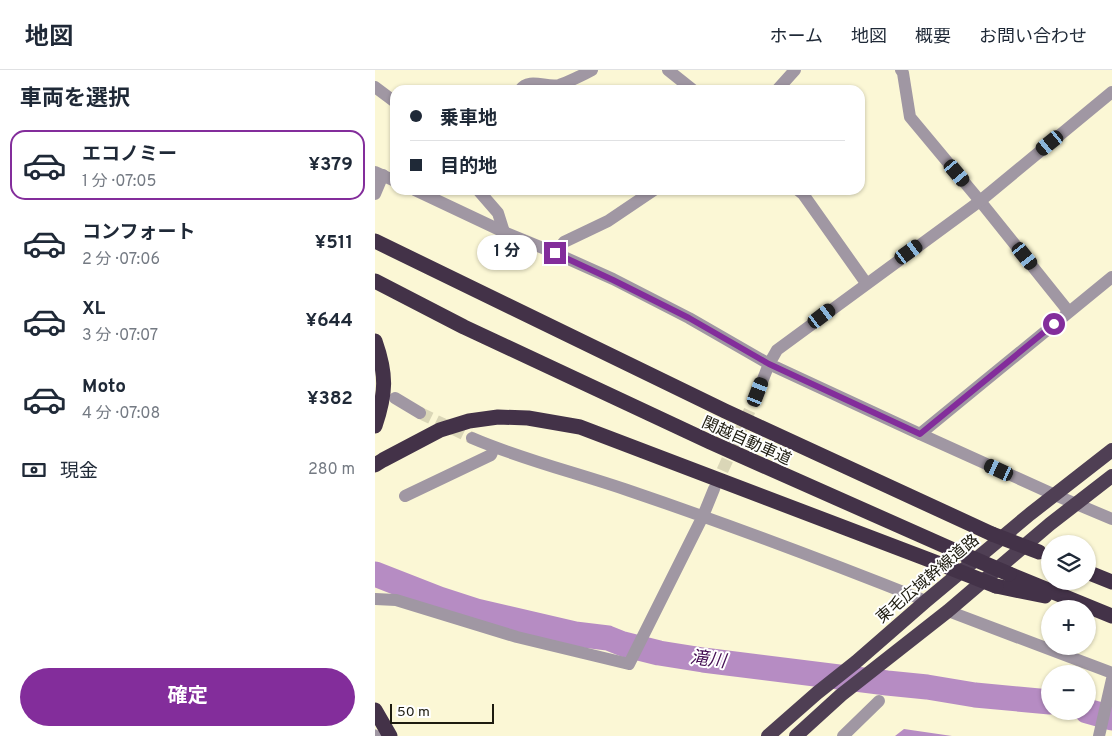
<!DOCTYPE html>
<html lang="ja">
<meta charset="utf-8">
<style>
:root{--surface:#fff;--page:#f2f2f3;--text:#1f2937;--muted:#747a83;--line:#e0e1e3;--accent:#832d9b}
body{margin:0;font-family:Overpass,"Noto Sans JP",sans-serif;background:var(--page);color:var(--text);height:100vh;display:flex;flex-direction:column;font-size:19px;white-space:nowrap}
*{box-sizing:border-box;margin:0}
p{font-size:16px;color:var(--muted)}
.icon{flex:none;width:28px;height:28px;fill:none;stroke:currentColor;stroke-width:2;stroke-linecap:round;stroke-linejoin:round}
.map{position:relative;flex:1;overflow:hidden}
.side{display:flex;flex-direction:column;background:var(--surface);width:375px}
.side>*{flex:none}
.banner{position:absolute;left:15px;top:15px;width:475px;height:110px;border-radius:15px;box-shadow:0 1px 4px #0004;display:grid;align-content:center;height:110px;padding:0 20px;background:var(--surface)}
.fabs{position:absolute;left:666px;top:465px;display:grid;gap:10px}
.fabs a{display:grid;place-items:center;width:55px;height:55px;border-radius:50%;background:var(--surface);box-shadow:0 1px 4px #0004;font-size:25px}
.scale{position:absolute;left:15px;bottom:12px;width:104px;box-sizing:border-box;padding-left:5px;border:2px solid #1d1b0f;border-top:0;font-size:14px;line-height:18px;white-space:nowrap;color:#1d1b0f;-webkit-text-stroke:4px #fff;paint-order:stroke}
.end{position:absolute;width:22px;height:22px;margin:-11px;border:6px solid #832d9b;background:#fff;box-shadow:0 0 0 2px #fff}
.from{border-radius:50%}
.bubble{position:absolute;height:35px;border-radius:18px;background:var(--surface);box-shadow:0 1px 4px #0004;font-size:16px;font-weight:700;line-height:35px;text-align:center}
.car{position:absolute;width:15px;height:30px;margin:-15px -8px;border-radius:6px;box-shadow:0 0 4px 1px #0007;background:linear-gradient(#222 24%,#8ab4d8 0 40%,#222 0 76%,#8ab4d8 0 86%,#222 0)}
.banner b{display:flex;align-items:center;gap:18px;height:48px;font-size:19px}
.banner b+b{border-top:1px solid var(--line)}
.banner i{width:12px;height:12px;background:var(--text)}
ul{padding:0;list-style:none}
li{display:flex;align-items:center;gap:15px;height:70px;margin:0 10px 8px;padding:0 10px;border:2px solid transparent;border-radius:15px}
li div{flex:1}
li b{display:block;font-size:19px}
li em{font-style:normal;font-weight:700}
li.active{border-color:var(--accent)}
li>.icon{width:45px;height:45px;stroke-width:1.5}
h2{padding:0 20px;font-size:22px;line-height:60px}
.pay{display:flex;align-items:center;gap:12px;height:55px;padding:0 20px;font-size:19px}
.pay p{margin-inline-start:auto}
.cta{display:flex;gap:10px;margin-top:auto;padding:10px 20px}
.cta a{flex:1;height:58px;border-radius:30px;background:var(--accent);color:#fff;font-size:20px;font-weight:700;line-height:58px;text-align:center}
header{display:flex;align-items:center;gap:30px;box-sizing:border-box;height:70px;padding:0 25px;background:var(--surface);border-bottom:1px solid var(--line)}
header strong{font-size:24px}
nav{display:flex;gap:28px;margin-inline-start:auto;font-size:18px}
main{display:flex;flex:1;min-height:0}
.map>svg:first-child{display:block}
.water{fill:#b68cc3}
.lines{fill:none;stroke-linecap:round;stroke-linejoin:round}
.river{stroke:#b68cc3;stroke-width:25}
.minor-tunnel{stroke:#dad6b7;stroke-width:12;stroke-dasharray:12 6;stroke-linecap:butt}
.service{stroke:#a097a3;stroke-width:7}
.minor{stroke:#a097a3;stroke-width:12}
.tertiary{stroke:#a097a3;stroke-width:12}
.trunk{stroke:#4f3f54;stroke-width:14}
.motorway{stroke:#433248;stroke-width:15}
.motorway-bridge{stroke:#433248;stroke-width:15}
.route{stroke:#832d9b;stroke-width:6}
.labels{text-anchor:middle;stroke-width:4;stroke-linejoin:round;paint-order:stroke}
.street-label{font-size:16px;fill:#1d1b0f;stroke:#fff}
.water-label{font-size:18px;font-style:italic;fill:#440e53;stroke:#fff}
</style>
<header>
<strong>地図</strong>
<nav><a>ホーム</a><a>地図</a><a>概要</a><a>お問い合わせ</a></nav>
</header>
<main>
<section class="side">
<h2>車両を選択</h2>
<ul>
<li class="active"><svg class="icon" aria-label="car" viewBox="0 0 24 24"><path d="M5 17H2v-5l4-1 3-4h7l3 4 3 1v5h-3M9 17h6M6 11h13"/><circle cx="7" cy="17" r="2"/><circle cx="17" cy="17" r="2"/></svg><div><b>エコノミー</b><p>1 分 · 07:05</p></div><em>¥379</em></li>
<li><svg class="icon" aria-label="car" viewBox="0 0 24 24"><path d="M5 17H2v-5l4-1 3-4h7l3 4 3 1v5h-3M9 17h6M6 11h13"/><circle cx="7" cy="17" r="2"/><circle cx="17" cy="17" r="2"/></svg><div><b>コンフォート</b><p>2 分 · 07:06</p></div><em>¥511</em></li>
<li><svg class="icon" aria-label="car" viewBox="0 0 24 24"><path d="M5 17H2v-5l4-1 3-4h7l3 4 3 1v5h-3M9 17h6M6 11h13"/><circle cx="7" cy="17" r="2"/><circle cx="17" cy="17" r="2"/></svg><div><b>XL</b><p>3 分 · 07:07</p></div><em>¥644</em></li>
<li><svg class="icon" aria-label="car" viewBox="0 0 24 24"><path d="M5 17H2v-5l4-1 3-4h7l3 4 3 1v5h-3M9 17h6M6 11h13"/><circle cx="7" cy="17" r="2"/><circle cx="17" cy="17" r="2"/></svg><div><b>Moto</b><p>4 分 · 07:08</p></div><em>¥382</em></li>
</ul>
<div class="pay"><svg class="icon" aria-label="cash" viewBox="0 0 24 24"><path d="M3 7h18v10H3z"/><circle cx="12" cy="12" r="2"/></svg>現金<p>280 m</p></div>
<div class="cta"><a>確定</a></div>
</section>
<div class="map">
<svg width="737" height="666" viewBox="0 0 737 666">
<rect width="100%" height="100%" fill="#fbf7d5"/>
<path class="water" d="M529,659L577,666H520Z"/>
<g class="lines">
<path class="river" d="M0,504L64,529L101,541L200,564L233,568L248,574L284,583L328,590L512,613L552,617L600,625L675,632
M712,641L737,648"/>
<path class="minor-tunnel" d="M45,343L97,368
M340,417L383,322"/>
<path class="service" d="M0,663L6,666"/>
<path class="minor" d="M293,0L318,20
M526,0L528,3L535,47L605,131L694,242
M0,17L20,32
M145,20C154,7 171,18 184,15C191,13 210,4 217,0
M402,20L420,0
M103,120L123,143L129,162
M423,120L428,124L491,213
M0,124L8,105
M180,183L189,172L233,151L279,120
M383,322L394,294
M20,328L45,343
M545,364L737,207
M97,368C148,390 203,403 255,421C355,455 453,492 551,531
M30,426L116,385L119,378
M0,529L21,530L142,567L254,594L328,446L339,419
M573,541L737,603
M468,666L504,631
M724,666L737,609"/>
<path class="tertiary" d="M0,102L20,111
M40,120L129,162L180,183L238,209L314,248L394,294L545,364L680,425L737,449
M394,294L402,280L605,131L737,22"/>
<path class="trunk" d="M393,666L442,623L481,592L551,531L655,444L737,380
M421,666L466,625L573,541L675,454L737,406"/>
<path class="motorway" d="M0,171L350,341L617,464
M0,211L89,257L335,372L590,485
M0,271C12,305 11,323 0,356
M0,395L8,390L65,360L94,351L123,347L153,348L205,357L573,497
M712,502L737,512
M634,504L737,546
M621,516L670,526
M0,640L15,666"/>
<path class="motorway-bridge" d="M617,464L664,482
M590,485L634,504
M573,497L621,516"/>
</g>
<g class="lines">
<path class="route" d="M180,183L238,210L314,248L394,294L545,364L679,254"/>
</g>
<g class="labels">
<g class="street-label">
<text transform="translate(372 370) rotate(24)" y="6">関越自動車道</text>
<text transform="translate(552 508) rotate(-40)" y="6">東毛広域幹線道路</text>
</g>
<g class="water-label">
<text transform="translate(333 589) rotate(7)" y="6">滝川</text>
</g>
</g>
</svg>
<div class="fabs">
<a><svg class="icon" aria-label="layers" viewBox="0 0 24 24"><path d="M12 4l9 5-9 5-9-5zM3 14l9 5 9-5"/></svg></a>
<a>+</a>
<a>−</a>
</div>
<div class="scale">50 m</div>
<i class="end from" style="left:679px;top:254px"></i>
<i class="end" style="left:180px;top:183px"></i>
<div class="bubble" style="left:102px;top:165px;width:60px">1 分</div>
<i class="car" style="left:675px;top:73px;rotate:231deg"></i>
<i class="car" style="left:582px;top:103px;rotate:140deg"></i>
<i class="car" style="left:534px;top:182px;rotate:54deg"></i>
<i class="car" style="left:650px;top:186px;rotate:141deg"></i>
<i class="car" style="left:447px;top:246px;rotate:53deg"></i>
<i class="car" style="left:383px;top:322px;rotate:21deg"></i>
<i class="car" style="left:624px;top:400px;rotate:295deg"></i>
<div class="banner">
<b><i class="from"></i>乗車地</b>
<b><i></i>目的地</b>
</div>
</div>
</main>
